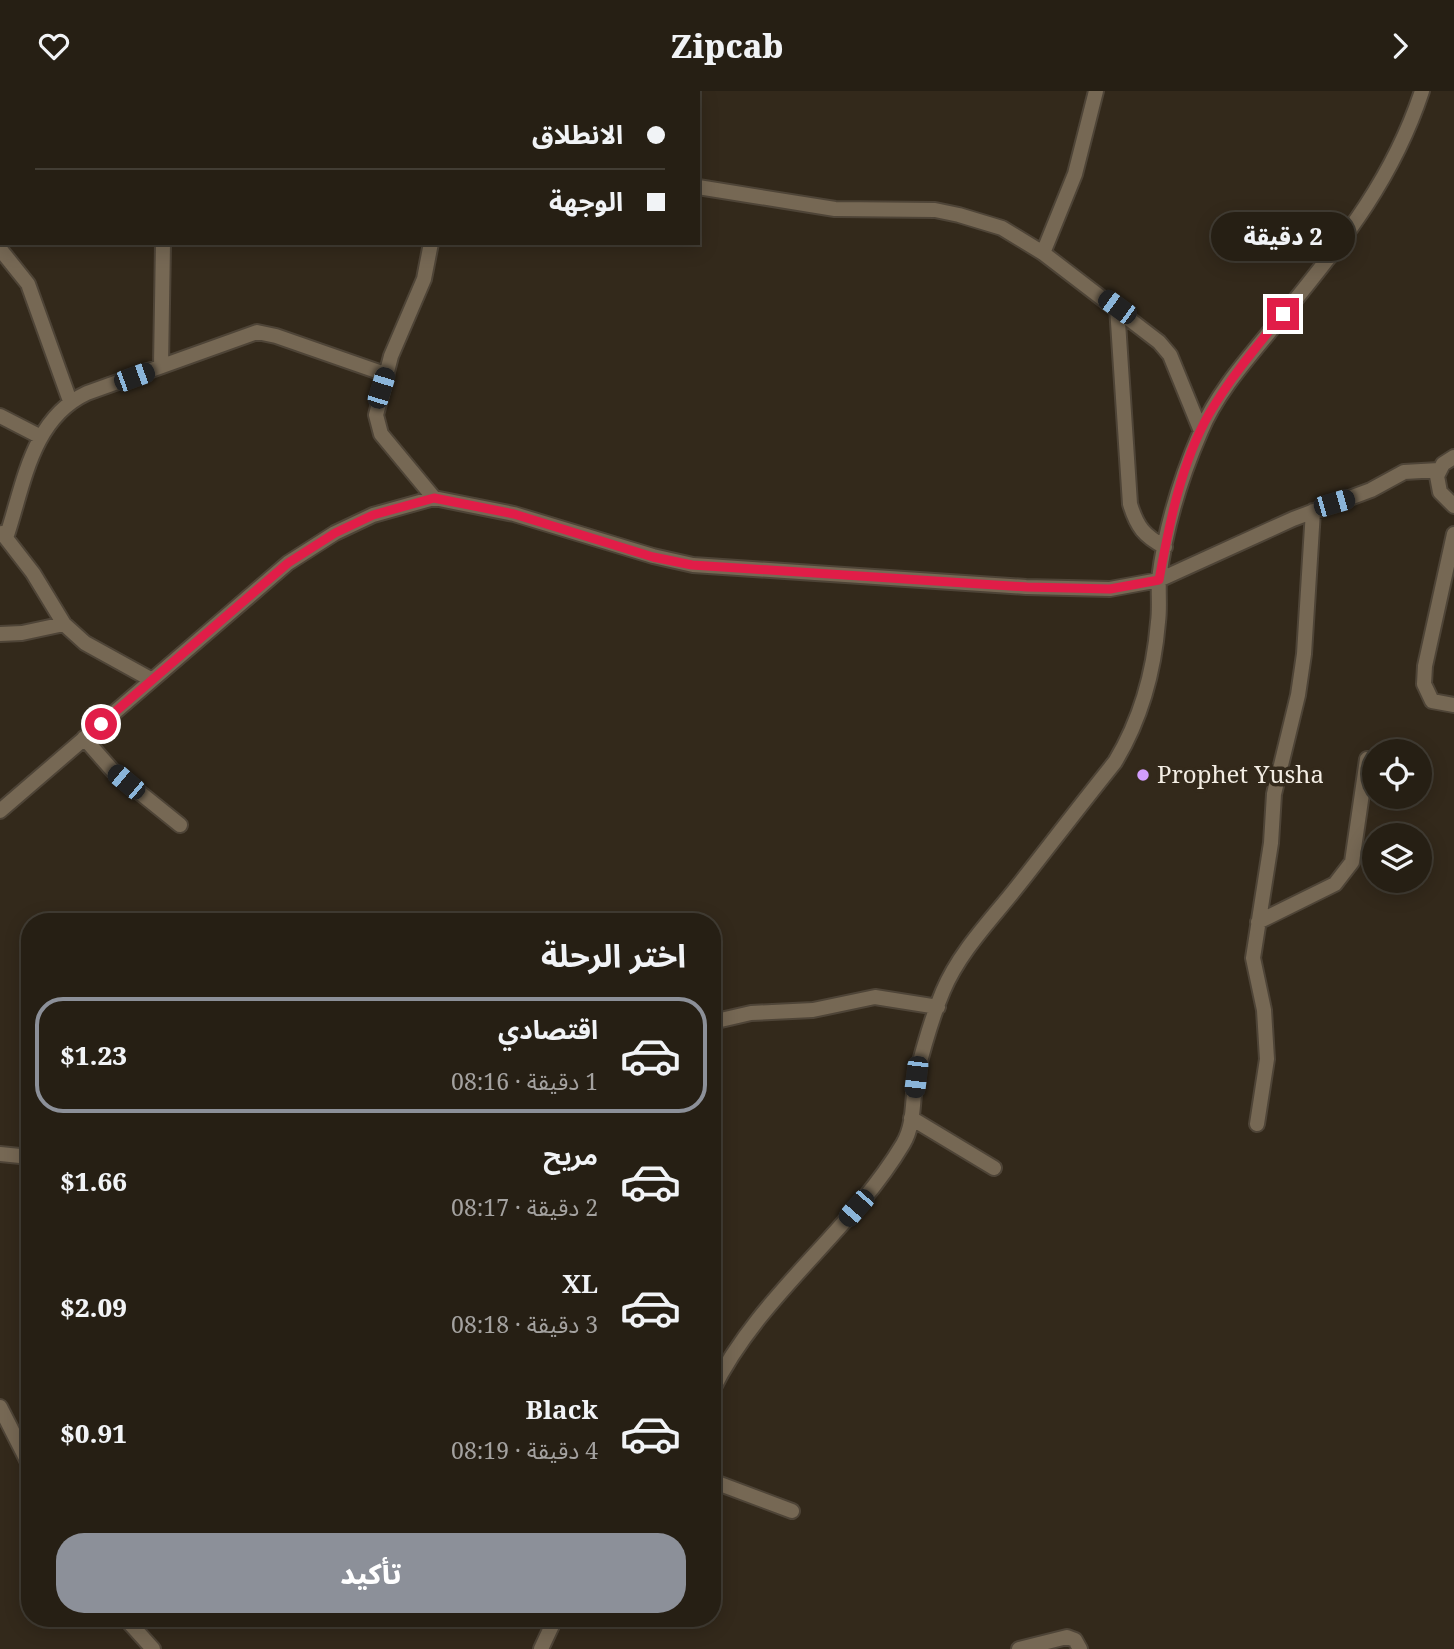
<!DOCTYPE html>
<html lang="ar">
<meta charset="utf-8">
<style>
:root{--surface:#261f14;--page:#2e271d;--text:#f1f3f6;--muted:#a4a2a0;--line:#423d34;--accent:#8c9099}
body{margin:0;font-family:"Noto Serif","Noto Sans Arabic",serif;background:var(--page);color:var(--text);direction:rtl;height:100vh;display:flex;flex-direction:column;font-size:26px;white-space:nowrap}
*{box-sizing:border-box;margin:0}
p{font-size:23px;color:var(--muted)}
.icon{flex:none;width:38px;height:38px;fill:none;stroke:currentColor;stroke-width:2;stroke-linecap:round;stroke-linejoin:round}
.map{position:relative;flex:1;overflow:hidden;direction:ltr}
.drawer{position:absolute;left:21px;top:822px;width:700px;height:714px;display:flex;flex-direction:column;background:var(--surface);border-radius:28px;box-shadow:0 4px 18px #0003,0 0 0 2px var(--line);direction:rtl}
.drawer>*{flex:none}
.top-card{position:absolute;left:0px;top:0px;width:700px;height:154px;box-shadow:0 4px 18px #0003,0 0 0 2px var(--line);direction:rtl;display:grid;align-content:center;height:154px;padding:0 35px;background:var(--surface)}
.buttons{position:absolute;left:1362px;top:648px;display:grid;gap:14px}
.buttons a{display:grid;place-items:center;width:70px;height:70px;border-radius:50%;background:var(--surface);box-shadow:0 4px 18px #0003,0 0 0 2px var(--line);font-size:35px}
.end{position:absolute;width:32px;height:32px;margin:-16px;border:9px solid #e11d48;background:#fff;box-shadow:0 0 0 4px #fff}
.from{border-radius:50%}
.bubble{position:absolute;height:49px;border-radius:24px;background:var(--surface);box-shadow:0 4px 18px #0003,0 0 0 2px var(--line);font-size:23px;font-weight:800;line-height:49px;text-align:center;direction:rtl}
.car{position:absolute;width:21px;height:42px;margin:-21px -10px;border-radius:9px;box-shadow:0 0 5px 2px #0007;background:linear-gradient(#222 24%,#8ab4d8 0 40%,#222 0 76%,#8ab4d8 0 86%,#222 0)}
.top-card b{display:flex;align-items:center;gap:24px;height:66px;font-size:26px}
.top-card b+b{border-top:2px solid var(--line)}
.top-card i{width:18px;height:18px;background:var(--text)}
ul{padding:0;list-style:none}
li{display:flex;align-items:center;gap:21px;height:116px;margin:0 14px 10px;padding:0 21px;border:4px solid transparent;border-radius:28px}
li div{flex:1}
li b{display:block;font-size:26px}
li em{font-style:normal;font-weight:800}
li.on{border-color:var(--accent)}
li>.icon{width:63px;height:63px;stroke-width:1.5}
h2{padding:0 35px;font-size:32px;line-height:84px}
.action{display:flex;gap:14px;margin-top:auto;padding:14px 35px}
.action a{flex:1;height:80px;border-radius:28px;background:var(--accent);color:#fff;font-size:28px;font-weight:800;line-height:80px;text-align:center}
header{display:flex;justify-content:space-between;align-items:center;height:91px;padding:0 35px;background:var(--surface);font-size:32px;font-weight:800}
.map>svg:first-child{display:block}
.lines{fill:none;stroke-linecap:round;stroke-linejoin:round}
.minor-casing{stroke:#4e4437;stroke-width:18}
.minor{stroke:#766854;stroke-width:14}
.route{stroke:#e11d48;stroke-width:9}
.poi-dot{fill:#d29dfd;stroke:#33291b;stroke-width:2.5}
.labels{text-anchor:middle;stroke-width:7;stroke-linejoin:round;paint-order:stroke}
.poi-label{font-size:24px;fill:#f2ece3;stroke:#33291b;text-anchor:start}
</style>
<header><svg class="icon" aria-label="forward" viewBox="0 0 24 24"><path d="M9 5l7 7-7 7"/></svg>Zipcab<svg class="icon" aria-label="heart" viewBox="0 0 24 24"><path d="M12 20l-8-8c-3-5 5-10 8-4 3-6 11-1 8 4z"/></svg></header>
<div class="map">
<svg width="1454" height="1558" viewBox="0 0 1454 1558">
<rect width="100%" height="100%" fill="#33291b"/>
<g class="lines">
<defs>
<path id="minor" d="M395,0L396,2
M185,2V0
M698,96L835,118L935,119L959,124L1002,137L1043,162L1075,83L1096,0
M431,152L424,188L391,265L376,324L381,343L434,407
M0,158L28,193L70,310
M1043,162L1159,251L1170,264L1201,340
M1117,216L1130,413C1137,436 1144,445 1165,456
M161,275L163,152
M0,325L39,345
M1454,366L1443,373L1437,385L1440,401L1454,415
M2,442L33,482L64,533L85,552L152,589
M1454,443L1425,575L1424,593L1432,610L1454,614
M6,447C24,394 31,328 87,302L257,241L276,245L385,283
M0,543L22,542L64,533
M84,647L113,680L180,734
M0,720L288,472L335,442L373,424L434,407L514,423L653,465L693,474L1026,496L1110,498L1159,489L1293,428L1371,399L1404,381L1439,379
M1258,831L1335,793L1352,771L1367,668
M712,931L751,922L813,919L875,906L938,916
M911,1027L994,1077
M1257,1033L1267,968L1264,919L1253,867L1271,752L1274,703L1298,604L1304,563L1313,420
M0,1063L30,1066
M712,1300C759,1204 849,1143 903,1053C915,1033 912,1008 916,986C923,958 932,926 943,900C960,860 991,829 1017,796C1050,754 1082,712 1115,671C1141,628 1154,581 1158,531C1160,517 1158,502 1159,488C1165,438 1181,386 1201,340C1218,299 1252,263 1280,228C1340,153 1391,93 1422,0
M0,1316L30,1375
M712,1390L792,1420
M126,1528L153,1558
M541,1558L555,1528
M1019,1558L1067,1546L1075,1549L1080,1558"/>
</defs>
<use href="#minor" class="minor-casing"/>
<use href="#minor" class="minor"/>
</g>
<g class="lines">
<path class="route" d="M101,633L288,472L335,442L373,424L434,407L514,423L653,466L692,474L1027,496L1110,498L1159,489C1169,434 1181,372 1209,323C1230,287 1257,255 1283,223"/>
</g>
<circle class="poi-dot" cx="1143" cy="684" r="7"/>
<g class="labels">
<g class="poi-label">
<text x="1157" y="692">Prophet Yusha</text>
</g>
</g>
</svg>
<div class="buttons">
<a><svg class="icon" aria-label="locate" viewBox="0 0 24 24"><circle cx="12" cy="12" r="6"/><path d="M12 2v4M12 18v4M2 12h4M18 12h4"/></svg></a>
<a><svg class="icon" aria-label="layers" viewBox="0 0 24 24"><path d="M12 4l9 5-9 5-9-5zM3 14l9 5 9-5"/></svg></a>
</div>
<i class="end from" style="left:101px;top:633px"></i>
<i class="end" style="left:1283px;top:223px"></i>
<div class="bubble" style="left:1211px;top:121px;width:144px">2 دقيقة</div>
<i class="car" style="left:1117px;top:216px;rotate:306deg"></i>
<i class="car" style="left:134px;top:286px;rotate:70deg"></i>
<i class="car" style="left:381px;top:297px;rotate:17deg"></i>
<i class="car" style="left:1334px;top:412px;rotate:74deg"></i>
<i class="car" style="left:126px;top:691px;rotate:310deg"></i>
<i class="car" style="left:916px;top:986px;rotate:187deg"></i>
<i class="car" style="left:856px;top:1117px;rotate:221deg"></i>
<div class="top-card">
<b><i class="from"></i>الانطلاق</b>
<b><i></i>الوجهة</b>
</div>
<section class="drawer">
<h2>اختر الرحلة</h2>
<ul>
<li class="on"><svg class="icon" aria-label="car" viewBox="0 0 24 24"><path d="M5 17H2v-5l4-1 3-4h7l3 4 3 1v5h-3M9 17h6M6 11h13"/><circle cx="7" cy="17" r="2"/><circle cx="17" cy="17" r="2"/></svg><div><b>اقتصادي</b><p>1 دقيقة · 08:16</p></div><em>$1.23</em></li>
<li><svg class="icon" aria-label="car" viewBox="0 0 24 24"><path d="M5 17H2v-5l4-1 3-4h7l3 4 3 1v5h-3M9 17h6M6 11h13"/><circle cx="7" cy="17" r="2"/><circle cx="17" cy="17" r="2"/></svg><div><b>مريح</b><p>2 دقيقة · 08:17</p></div><em>$1.66</em></li>
<li><svg class="icon" aria-label="car" viewBox="0 0 24 24"><path d="M5 17H2v-5l4-1 3-4h7l3 4 3 1v5h-3M9 17h6M6 11h13"/><circle cx="7" cy="17" r="2"/><circle cx="17" cy="17" r="2"/></svg><div><b>XL</b><p>3 دقيقة · 08:18</p></div><em>$2.09</em></li>
<li><svg class="icon" aria-label="car" viewBox="0 0 24 24"><path d="M5 17H2v-5l4-1 3-4h7l3 4 3 1v5h-3M9 17h6M6 11h13"/><circle cx="7" cy="17" r="2"/><circle cx="17" cy="17" r="2"/></svg><div><b>Black</b><p>4 دقيقة · 08:19</p></div><em>$0.91</em></li>
</ul>
<div class="action"><a>تأكيد</a></div>
</section>
</div>
